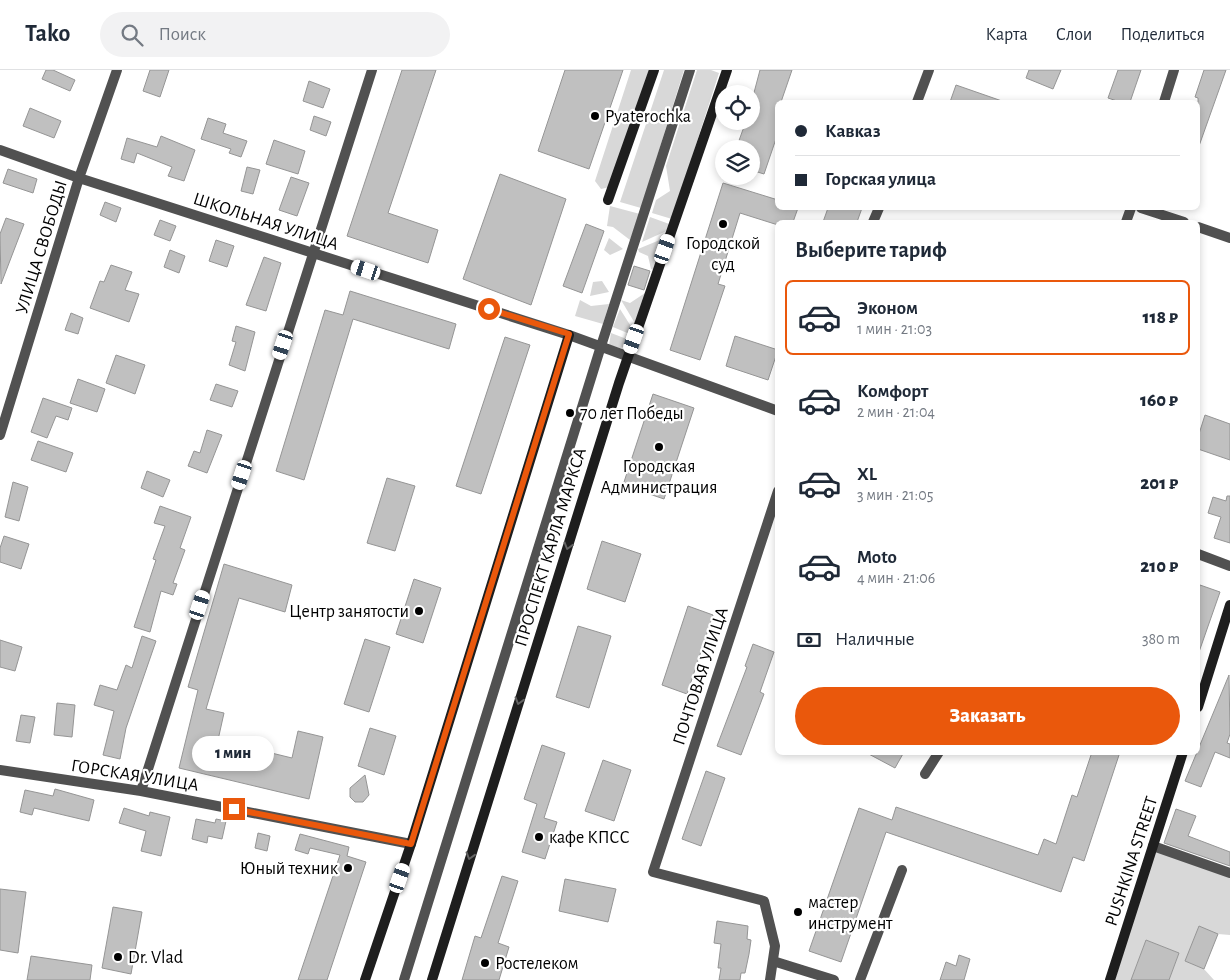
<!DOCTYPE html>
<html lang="ru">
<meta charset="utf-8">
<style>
:root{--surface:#fff;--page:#f2f2f3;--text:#1f2937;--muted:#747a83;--line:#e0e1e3;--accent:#ea580c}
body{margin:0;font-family:"Alegreya Sans",sans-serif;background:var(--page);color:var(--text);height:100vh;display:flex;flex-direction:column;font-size:19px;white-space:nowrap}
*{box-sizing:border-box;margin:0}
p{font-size:16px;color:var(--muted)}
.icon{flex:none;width:28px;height:28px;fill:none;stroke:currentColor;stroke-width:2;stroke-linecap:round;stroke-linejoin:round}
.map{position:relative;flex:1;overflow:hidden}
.sheet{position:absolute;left:775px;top:150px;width:425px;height:535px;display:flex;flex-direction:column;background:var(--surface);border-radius:8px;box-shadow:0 2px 8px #0003}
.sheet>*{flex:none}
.guide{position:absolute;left:775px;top:30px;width:425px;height:110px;border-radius:8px;box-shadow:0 2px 8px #0003;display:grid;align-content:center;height:110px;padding:0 20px;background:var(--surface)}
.tools{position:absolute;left:715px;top:15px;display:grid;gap:10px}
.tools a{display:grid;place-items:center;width:45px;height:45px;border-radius:50%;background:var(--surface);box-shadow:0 2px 8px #0003;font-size:25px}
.end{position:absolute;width:22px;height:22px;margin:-11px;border:6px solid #ea580c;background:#fff;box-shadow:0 0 0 2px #fff}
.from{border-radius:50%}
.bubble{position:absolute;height:35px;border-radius:18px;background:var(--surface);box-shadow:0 2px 8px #0003;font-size:16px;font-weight:800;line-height:35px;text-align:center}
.car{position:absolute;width:15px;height:30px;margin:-15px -8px;border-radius:6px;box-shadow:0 0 4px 1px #0007;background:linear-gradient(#fff 24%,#345 0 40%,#fff 0 76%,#345 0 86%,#fff 0)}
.guide b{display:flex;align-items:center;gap:18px;height:48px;font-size:19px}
.guide b+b{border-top:1px solid var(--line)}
.guide i{width:12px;height:12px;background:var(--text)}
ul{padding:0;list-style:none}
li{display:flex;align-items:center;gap:15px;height:75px;margin:0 10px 8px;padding:0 10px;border:2px solid transparent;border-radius:8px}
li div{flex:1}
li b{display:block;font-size:19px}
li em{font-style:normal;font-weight:800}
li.selected{border-color:var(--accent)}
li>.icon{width:45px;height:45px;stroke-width:1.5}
h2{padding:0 20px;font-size:22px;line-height:60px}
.pay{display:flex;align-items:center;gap:12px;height:55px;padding:0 20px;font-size:19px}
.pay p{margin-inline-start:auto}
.primary-button{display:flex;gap:10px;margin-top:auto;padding:10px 20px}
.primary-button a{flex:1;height:58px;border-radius:30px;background:var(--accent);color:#fff;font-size:20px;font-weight:800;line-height:58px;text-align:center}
header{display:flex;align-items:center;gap:30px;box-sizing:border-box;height:70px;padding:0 25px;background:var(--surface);border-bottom:1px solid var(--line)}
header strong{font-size:24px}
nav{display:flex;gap:28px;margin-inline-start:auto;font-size:18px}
.search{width:350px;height:45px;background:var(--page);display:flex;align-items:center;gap:12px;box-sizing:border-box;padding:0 18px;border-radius:28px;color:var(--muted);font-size:19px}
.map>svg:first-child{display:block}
.green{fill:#d8d8d8}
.building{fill:#c0c0c0;stroke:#959595}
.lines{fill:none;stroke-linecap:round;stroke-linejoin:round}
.street{stroke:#515151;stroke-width:10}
.secondary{stroke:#1e1e1e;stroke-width:10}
.oneway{stroke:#626262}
.route{stroke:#ea580c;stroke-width:6}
.poi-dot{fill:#000;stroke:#fff;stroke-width:2}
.labels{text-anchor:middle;stroke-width:4.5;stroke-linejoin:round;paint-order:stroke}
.poi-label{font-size:18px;fill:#000;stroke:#fff;text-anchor:start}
.street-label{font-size:18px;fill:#000;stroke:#fff}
</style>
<header>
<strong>Tako</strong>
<div class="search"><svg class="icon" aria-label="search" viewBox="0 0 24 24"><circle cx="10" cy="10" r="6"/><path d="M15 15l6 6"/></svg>Поиск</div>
<nav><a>Карта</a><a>Слои</a><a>Поделиться</a></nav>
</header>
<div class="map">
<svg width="1230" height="910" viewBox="0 0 1230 910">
<rect width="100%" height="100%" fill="#fff"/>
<path class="green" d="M631,0H649L610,117L601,119L595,111Z
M664,0H684L641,138L620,132Z
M697,0H711L719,3L672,149L652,143L656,130L670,121L666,96Z
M610,136L640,144L630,170L613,157L607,156Z
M650,147L672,155L671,159L642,172Z
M667,167L656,201L651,199L648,186L639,182L638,179Z
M609,168L623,179L610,185L604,180Z
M602,211L609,222L590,226L593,212Z
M645,223L648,224L636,255L621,230L630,233Z
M580,230L591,236L609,234L603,254L575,246Z
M620,239L632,258V265L613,257Z
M611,263L632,271L628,276L620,278L609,275Z
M1155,779L1230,806V865L1218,864L1199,857L1185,891L1204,899L1214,910H1169L1179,883L1146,870L1131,910H1115Z"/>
<path class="building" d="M46,0H53L75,10L70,21L42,9Z
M150,0H169L160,27L143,21Z
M402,0H436L388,143L438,160L428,193L347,166Z
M565,0H623L589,99L538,81Z
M760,0H792L781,32H778V63L764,104L751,100V79H736L746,51H751V34Z
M1029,0H1061L1053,19L1026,8Z
M1118,0H1141L1130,32H1120L1108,28Z
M1204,0H1226L1199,76L1198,28L1195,27Z
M309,11L330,19L323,38L303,31Z
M956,15L1002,31L1001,32H950Z
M30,38L61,51L54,68L23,56Z
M314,46L331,52L326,66L310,60Z
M208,48L226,54L223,63L247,71L241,87L229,83L231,79L201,69Z
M161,66L195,80L184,111L168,106L172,97L137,83L134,93L121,89L127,68L157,77Z
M274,70L305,81L298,104L266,94Z
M247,97L260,100L253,124L241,121Z
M8,99L37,109L33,123L3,113Z
M500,104L566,129L531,235L463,209Z
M291,107L309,113L297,146L279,140Z
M723,113L778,130V138H798L793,152H778V155L740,143L718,214L725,216L700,290L670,280Z
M105,132L121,138L116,152L100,145Z
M828,138H862L857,152H823Z
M6,148L24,154L1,214L0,164Z
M160,150L176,156L170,171L154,165Z
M586,154L604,161L582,223L563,216Z
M216,170L234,176L227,197L209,191Z
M170,180L185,186L179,203L164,197Z
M264,187L281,193L266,241L246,235Z
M111,195L132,202L125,220L139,224L129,252L90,238L100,211L104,212Z
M634,196L650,201L644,220L628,215Z
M350,221L456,254L449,279L353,249L304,410L276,401L325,240L343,245Z
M71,243L83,248L78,264L65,260Z
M236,256L255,262L245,301L229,295L236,272L232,271Z
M735,266L778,280L768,310L726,296Z
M505,267L530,275L481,424L456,416Z
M116,285L145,295L135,324L106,313Z
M78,309L105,319L97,342L70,333Z
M216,314L238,321L232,337L210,330Z
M653,324L694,338L664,429L623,415Z
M43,328L72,338L68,350L56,346L47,368L31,362Z
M1205,345L1230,354V390L1198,379V367Z
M207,360L222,365L207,403L188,396L194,381L200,383Z
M38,371L73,383L66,402L31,390Z
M147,401L170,410L163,427L141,418Z
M387,408L415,416L395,481L367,473Z
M13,412L28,417L19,451L5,447Z
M1227,426H1230V473L1214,468L1221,447L1208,443L1213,427L1226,431Z
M160,436L191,447L180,478L185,480L173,513L177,514L173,525L161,521L150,562L134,557L156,490L153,489L165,456L154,453Z
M4,466L29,474L21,499L0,492V478Z
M602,471L641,484L625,532L587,519Z
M224,494L292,515L285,542L239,528L206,639L224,643L218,670L292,688L298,661L323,667L309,729L179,698L198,620L188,617Z
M414,509L441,518L423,573L396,564Z
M1200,515L1220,522L1199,582L1198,523Z
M688,536L713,545L687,624L662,615Z
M578,556L611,566L589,638L556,627Z
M142,566L156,571L126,658L120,689L103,685L114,641L94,635L100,615L117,620L126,595L132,598Z
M365,569L390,577L369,642L344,634Z
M0,570L22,577L15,601L0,597Z
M753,574L774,582L760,622L764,624L741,685L717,676L747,597L745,596Z
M1229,605L1230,664L1227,673L1230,674V688L1215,682L1201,717L1185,711Z
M57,633L75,635L72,667L54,665Z
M21,645L35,647L30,673L16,671Z
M370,658L396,666L384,705L358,696Z
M542,675L565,683L544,748L557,752L545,789L522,782L537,734L524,729Z
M865,682H904L895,698Z
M1092,682H1120L1084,791L1073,787L1061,822L886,762L841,892L809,881L859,738L892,750L896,737L1038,785L1044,769L1056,774L1072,725L1077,727Z
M603,690L631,700L614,751L585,741Z
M706,701L725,708L701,776L682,769Z
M365,705L369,725L363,732H355L350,727V718Z
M55,719L94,730L89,751L34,738L32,745L20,742L25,720L53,726Z
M124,738L149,746L150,742L170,747L161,786L141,781L146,761L119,753Z
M1176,739L1196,746L1188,766L1230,782V796L1164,773Z
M196,749L215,753L216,749L226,751L222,769L208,766L207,773L192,769Z
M258,763L270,766L267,781L255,778Z
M300,764L349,777L347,786L366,792L327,910H298L340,785L310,778L308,784L295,780Z
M502,806L518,811L498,873L509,877L499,910H462L475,866L481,868Z
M565,809L616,819L608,852L559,841Z
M0,819L26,822L18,883L0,880Z
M113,837L142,842L131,904L102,898Z
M717,851L748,856L747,869L751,870L749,884L745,903H741L740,910H719L721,898H718L721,874L714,873Z
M1199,856L1218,864L1204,899L1185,891Z
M1146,870L1179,883L1169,910H1131Z
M959,885L970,889L964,910H940L946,892L956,896Z
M31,886L92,895L90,910H27Z"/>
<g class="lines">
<path class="street" d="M917,32L929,0
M1164,32L1174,0
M0,80L79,108L569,265L778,341
M1141,138L1184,152
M873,152L879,138
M1126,152L1131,138
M1198,157L1230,168
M0,365L79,108L117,0
M1198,484L1230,496
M0,700L141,721L411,774
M925,704L939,682
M141,721L372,0
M1153,776L1230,803
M773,891L834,910
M404,910L601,276L690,0
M770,910L775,876L764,831L653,802L778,421
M860,910L902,800"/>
<path class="secondary" d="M608,130L654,0
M1198,637L1230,535
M365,910L411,774L569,265
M432,910L619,313L727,0
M1110,910L1183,682"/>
</g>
<defs><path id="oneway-chevron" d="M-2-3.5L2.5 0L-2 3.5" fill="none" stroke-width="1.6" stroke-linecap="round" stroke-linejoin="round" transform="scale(1.25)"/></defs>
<g class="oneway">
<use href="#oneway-chevron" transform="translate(568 476) rotate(107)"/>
<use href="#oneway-chevron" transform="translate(519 631) rotate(107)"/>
<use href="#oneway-chevron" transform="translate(470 786) rotate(107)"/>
</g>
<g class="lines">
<path class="route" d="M234,739L411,774L569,264L489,239"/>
</g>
<g class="poi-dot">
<circle cx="595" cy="46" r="5"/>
<circle cx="723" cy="154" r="5"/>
<circle cx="570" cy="343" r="5"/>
<circle cx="659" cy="377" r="5"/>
<circle cx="419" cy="541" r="5"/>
<circle cx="539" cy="767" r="5"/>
<circle cx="348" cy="798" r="5"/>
<circle cx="798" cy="842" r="5"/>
<circle cx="118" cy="887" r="5"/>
<circle cx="485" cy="893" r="5"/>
</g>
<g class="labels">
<g class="poi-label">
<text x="605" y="52">Pyaterochka</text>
<text x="723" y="179" text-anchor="middle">Городской<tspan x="723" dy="21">суд</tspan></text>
<text x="580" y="349">70 лет Победы</text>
<text x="659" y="402" text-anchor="middle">Городская<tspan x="659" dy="21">Администрация</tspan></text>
<text x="409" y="547" text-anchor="end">Центр занятости</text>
<text x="549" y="773">кафе КПСС</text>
<text x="338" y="804" text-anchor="end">Юный техник</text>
<text x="808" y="838">мастер<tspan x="808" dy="21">инструмент</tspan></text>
<text x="128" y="893">Dr. Vlad</text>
<text x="495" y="899">Ростелеком</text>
</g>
<g class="street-label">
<text transform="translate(266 151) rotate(18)" y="6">ШКОЛЬНАЯ УЛИЦА</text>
<text transform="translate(41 177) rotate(-73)" y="6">УЛИЦА СВОБОДЫ</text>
<text transform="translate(550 477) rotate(-73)" y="6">ПРОСПЕКТ КАРЛА МАРКСА</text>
<text transform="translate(700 606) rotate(-72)" y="6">ПОЧТОВАЯ УЛИЦА</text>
<text transform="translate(135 705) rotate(9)" y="6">ГОРСКАЯ УЛИЦА</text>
<text transform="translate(1131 791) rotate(-72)" y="6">PUSHKINA STREET</text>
</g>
</g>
</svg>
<div class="tools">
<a><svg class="icon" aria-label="locate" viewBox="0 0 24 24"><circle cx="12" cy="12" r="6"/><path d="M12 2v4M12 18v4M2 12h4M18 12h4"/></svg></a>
<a><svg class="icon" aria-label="layers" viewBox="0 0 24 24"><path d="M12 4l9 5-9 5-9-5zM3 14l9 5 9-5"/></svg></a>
</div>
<i class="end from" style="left:489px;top:239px"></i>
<i class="end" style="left:234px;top:739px"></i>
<div class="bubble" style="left:192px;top:666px;width:82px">1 мин</div>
<i class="car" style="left:665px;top:179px;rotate:19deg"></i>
<i class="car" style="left:366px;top:200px;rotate:288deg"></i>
<i class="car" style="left:634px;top:269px;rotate:199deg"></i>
<i class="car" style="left:283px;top:275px;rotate:198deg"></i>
<i class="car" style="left:242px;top:405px;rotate:198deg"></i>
<i class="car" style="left:200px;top:535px;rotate:18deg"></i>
<i class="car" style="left:400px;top:808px;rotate:19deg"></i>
<div class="guide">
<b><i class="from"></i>Кавказ</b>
<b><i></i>Горская улица</b>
</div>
<section class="sheet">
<h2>Выберите тариф</h2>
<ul>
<li class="selected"><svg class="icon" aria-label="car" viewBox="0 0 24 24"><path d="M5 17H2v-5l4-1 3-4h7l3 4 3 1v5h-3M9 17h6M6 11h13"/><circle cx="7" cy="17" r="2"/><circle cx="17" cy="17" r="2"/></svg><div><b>Эконом</b><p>1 мин · 21:03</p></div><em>118 ₽</em></li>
<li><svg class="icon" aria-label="car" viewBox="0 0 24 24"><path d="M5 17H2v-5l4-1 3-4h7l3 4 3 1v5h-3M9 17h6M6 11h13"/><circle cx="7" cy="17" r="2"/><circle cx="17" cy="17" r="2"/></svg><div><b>Комфорт</b><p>2 мин · 21:04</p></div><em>160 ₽</em></li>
<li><svg class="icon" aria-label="car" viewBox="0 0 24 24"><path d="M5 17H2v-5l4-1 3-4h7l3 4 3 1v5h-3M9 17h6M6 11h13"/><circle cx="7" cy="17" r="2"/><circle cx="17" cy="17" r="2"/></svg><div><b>XL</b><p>3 мин · 21:05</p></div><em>201 ₽</em></li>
<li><svg class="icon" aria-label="car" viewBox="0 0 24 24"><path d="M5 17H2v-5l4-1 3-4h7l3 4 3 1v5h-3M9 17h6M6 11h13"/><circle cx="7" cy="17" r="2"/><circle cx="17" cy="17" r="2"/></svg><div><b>Moto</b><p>4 мин · 21:06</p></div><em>210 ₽</em></li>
</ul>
<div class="pay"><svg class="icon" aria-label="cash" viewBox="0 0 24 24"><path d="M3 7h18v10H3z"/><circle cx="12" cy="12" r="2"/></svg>Наличные<p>380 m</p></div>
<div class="primary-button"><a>Заказать</a></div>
</section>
</div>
